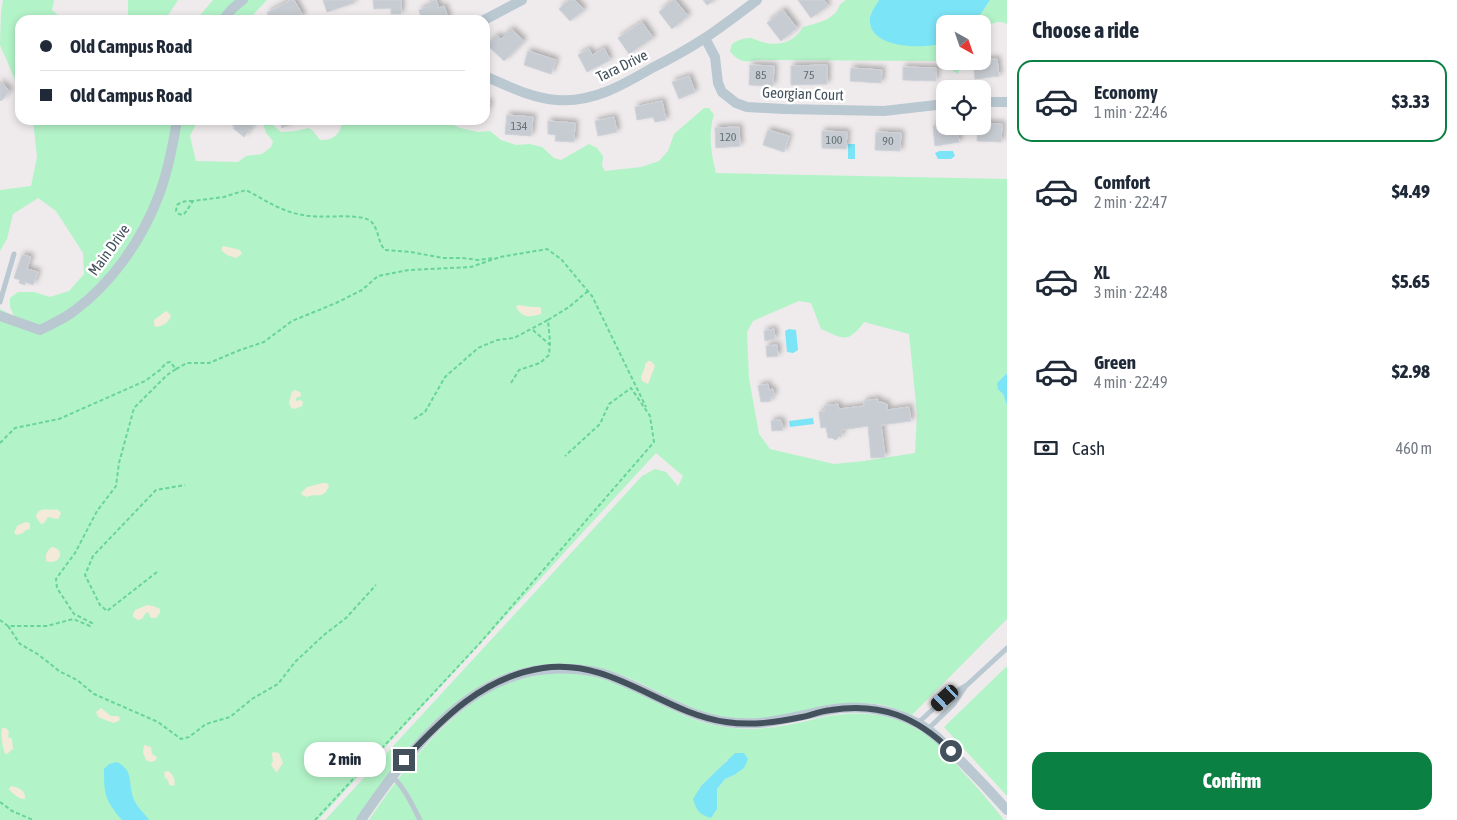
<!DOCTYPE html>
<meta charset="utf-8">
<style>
:root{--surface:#fff;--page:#f6f6f7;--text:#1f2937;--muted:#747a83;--line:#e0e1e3;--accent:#0b8043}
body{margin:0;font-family:"Asap Condensed",sans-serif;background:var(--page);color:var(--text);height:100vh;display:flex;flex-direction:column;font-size:19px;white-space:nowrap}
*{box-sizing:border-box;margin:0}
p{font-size:16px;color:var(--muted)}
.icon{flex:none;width:28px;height:28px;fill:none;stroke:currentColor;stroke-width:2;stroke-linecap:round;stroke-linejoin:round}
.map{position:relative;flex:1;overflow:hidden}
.side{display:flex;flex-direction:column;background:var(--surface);width:450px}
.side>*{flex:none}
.hud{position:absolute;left:15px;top:15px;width:475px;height:110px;border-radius:15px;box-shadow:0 2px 8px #0003;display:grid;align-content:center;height:110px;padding:0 25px;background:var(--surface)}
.needle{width:32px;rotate:140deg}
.buttons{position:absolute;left:936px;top:15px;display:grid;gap:10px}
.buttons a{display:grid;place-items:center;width:55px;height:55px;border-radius:10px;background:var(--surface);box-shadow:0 2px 8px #0003;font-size:25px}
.end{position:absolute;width:22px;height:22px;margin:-11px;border:6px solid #42515b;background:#fff;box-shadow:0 0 0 2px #fff}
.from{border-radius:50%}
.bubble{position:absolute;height:35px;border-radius:15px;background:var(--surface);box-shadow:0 2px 8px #0003;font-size:16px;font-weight:800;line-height:35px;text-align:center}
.car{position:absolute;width:15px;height:30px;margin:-15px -8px;border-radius:6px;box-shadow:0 0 4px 1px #0007;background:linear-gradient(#222 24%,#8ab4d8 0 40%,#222 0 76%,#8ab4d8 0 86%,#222 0)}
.hud b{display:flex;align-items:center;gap:18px;height:48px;font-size:19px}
.hud b+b{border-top:1px solid var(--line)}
.hud i{width:12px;height:12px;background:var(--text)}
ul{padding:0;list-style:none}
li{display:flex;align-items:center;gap:15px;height:82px;margin:0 10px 8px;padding:0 15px;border:2px solid transparent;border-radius:15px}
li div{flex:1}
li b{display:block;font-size:19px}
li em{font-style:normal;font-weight:800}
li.active{border-color:var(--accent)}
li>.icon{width:45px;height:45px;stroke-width:1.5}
h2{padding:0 25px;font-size:22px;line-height:60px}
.pay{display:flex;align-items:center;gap:12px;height:55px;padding:0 25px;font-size:19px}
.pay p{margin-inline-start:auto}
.primary-button{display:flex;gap:10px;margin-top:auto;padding:10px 25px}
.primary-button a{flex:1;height:58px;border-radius:15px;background:var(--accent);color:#fff;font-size:20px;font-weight:800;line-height:58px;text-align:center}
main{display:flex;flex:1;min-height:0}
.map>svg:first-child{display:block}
.green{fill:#b3f3c8;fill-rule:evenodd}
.sand{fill:#f3ead9}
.water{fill:#7be4f6}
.building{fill:#c7ccd2;stroke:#cfd2d9;filter:url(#shadow)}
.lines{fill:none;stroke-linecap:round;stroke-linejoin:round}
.path{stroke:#68d598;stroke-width:2;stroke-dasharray:4 2.5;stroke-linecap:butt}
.service{stroke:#bac8d1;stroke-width:5}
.minor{stroke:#bac8d1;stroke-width:10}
.route{stroke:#42515b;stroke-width:6}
.labels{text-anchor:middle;stroke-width:5;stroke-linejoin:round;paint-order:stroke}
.number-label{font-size:12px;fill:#637079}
.street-label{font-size:15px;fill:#42515b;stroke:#fff}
</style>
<main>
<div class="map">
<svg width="1007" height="820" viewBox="0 0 1007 820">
<defs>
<filter id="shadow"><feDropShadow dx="3" dy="-3" stdDeviation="2.5" flood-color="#0004"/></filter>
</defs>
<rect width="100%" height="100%" fill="#efebec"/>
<path class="green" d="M3,0H54L52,10L64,20H20V91L0,45L1,12Z
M128,0H178L165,20H128Z
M213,0H267L248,20H196Z
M846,0H879L870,16L937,45L945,43V61H962L958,74L937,61L757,60C745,63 737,61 730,51L732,44C738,40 743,38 751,38C756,39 760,42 766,43C782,46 795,41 803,27C813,24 825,22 833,15C840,10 836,6 846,0Z
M990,0H1007V24C997,19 990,24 983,31L982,24H974Z
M704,108H709L714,115C708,134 711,153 716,173L1007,179V373L997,383L1003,394L1007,405V619L912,715C900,711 888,705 876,704C859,702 843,705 827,708C797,713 764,721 733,718C687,714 650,682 606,670C570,660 529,662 495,678C481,684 469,694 457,703C445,712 433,721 423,733C400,761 379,791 356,820H325L642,476L655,469L666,472L678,486L683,476L656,453L318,820H0V309L14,316L10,307V298L18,292H34L50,297L69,291L84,274L83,253L56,211L38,198L13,214L7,239L0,251V190L31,186L37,157L33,120H198L190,136L196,161L238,162L246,156L262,154L271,147L273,141L266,133L263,123L261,120H267L281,132L295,131L309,128L313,131L320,140C333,141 342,133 342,120H444L460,128L478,132L490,131L501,140L516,145L530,144L542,147L554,158L561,160L589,144L597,148L603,156L602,166L605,171L641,167L659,161L668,151L674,134ZM799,301L811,303L821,329C843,339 848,344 864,322L909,334L917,414L915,453L864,461L834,464L770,449L759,434L749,378L747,332L753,321Z
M1007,666V796L944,727Z
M561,673C576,674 591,675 606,680C642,691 673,715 710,724C748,734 782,727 819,718C864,708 904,714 940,745C948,753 955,762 962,771C977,787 991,803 1004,820H369C401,772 447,711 501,686C520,678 540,674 561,673ZM727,759L734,775L725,779L717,789V808L711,818L702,785L724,764Z"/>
<path class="sand" d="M223,246L240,250L242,254L236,258L227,255L221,250Z
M518,305L532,307H539L541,308V314C530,317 523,319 516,307Z
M166,311L171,315C169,323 163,326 156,327L154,325V320Z
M648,361H651L655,366L648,384L642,381L641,377L645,367V364Z
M294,390L300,392L301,394V396L296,398V401L301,400L303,402L302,406L295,409L291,408L289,402L292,392Z
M323,483H327L329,486C323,501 317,492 307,497L302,495L301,493L307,487Z
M57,509L61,513L59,518L57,519L48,517L44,523L41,524L36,517C38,505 50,512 57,509Z
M25,522L30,523V529L26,530L23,533L17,535L14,533L17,526Z
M53,547C67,551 58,566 46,561V554L50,548Z
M147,605L153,606L160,609V613L156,618H151L148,612L145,614L142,619L138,620L133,617V614L135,610Z
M101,708L111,716H118L120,718L119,721L113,723L98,717L96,712Z
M2,728H6L9,732L8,737L12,739L13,749L7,754H5C2,746 1,736 2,728Z
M144,745L151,747L152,754L157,757L155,761L150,762L146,760L143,752Z
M273,752L279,753L283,763L277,772H276L271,765L273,761L272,754Z
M168,771C173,774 176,780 174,786L169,785L168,780L165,778L164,772Z
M11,786C19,787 26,791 25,799C21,800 11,793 9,789Z"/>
<path class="water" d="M879,0H990L974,24H945V43C925,49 867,50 870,18C871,12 876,5 879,0Z
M848,144H855V159H848Z
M939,151H953L955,156L951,159H938L935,153Z
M789,329L796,330L798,350L793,353L787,352L785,331Z
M1007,373V405L1003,394L998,389L997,383Z
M813,418L814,424L790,427L789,421Z
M735,753H744L748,759L744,768L734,775L725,779L717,789V809L711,818C699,814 697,811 693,799L702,785Z
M117,762C134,771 128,782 133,797C135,805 144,813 149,820H122C105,800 104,795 104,769L109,764Z"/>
<path class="building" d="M291,0H294L303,16L296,20H271L267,13Z
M323,0H353L354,3L327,12Z
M373,0H401V14H391V8L374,9Z
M436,0L439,8L444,6L449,20H420L419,18L421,17L419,10L429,6L428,3Z
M569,0H575L584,10L570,21L559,9Z
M673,0H675L688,16L672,29L659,12Z
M703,0H714L707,5Z
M798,0H824L828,6L811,18Z
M783,10L797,28L781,41L767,23Z
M642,22L653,38L629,54L618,38Z
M511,29L524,41L504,61L487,45L497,35L501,39Z
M604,48L610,60L587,72L578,55L589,49L592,55Z
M528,51L556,60L551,74L524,65Z
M997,59L999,76L975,79L973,61Z
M750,65L774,66L773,86L749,85Z
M827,65V84L791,85V66Z
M903,67L936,68V81L903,80Z
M851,68L882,70L881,83L850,81Z
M689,76L695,92L679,99L672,82Z
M0,81L10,91L1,101L0,100Z
M485,101L490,103L485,115Z
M662,101L666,120L655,122L653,117L637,120L635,107Z
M507,115L533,117L531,136L505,134Z
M614,117L617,132L598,136L595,121Z
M223,120H246L253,125L244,137L233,128L235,127L228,122L227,123Z
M279,120H301L282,128Z
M548,121L575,123L574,142L555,141L556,135L548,134Z
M982,123L1002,124L1001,142L977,141L978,126H982Z
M945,124V126H957L959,142L935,146L933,126Z
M739,127L740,146L716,148L715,128Z
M768,130L789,136L784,152L763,145Z
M822,131L847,132L846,149L822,148Z
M876,132L901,133L900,151L875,150Z
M22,255L31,257L27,269L38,272L33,285L25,282V285L19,283L20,280L14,278Z
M774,329L775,339L765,341L764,331Z
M777,345L778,356L767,357L766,346Z
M768,384L769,390L773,389L774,396L770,397L771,401L761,402L758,386Z
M878,399L879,403L881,402L887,404V410L909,407L911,421L881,425L885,457L871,458L868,426L841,430L842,436L838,437L836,440L832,438H828L826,427L821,428L819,412L825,411L824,406L838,404L839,409L864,406V401Z
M781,420L783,430L772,431L771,421Z"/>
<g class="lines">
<path class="path" d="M193,201C186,201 182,201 177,205L176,211L179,214L182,215L185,213L193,201L224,197L246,190C265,200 282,212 303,215C320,219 356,213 369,220C379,226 377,242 385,250L411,252L443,258H463L478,260L494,258
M533,330L550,345
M176,369L187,363H209L240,350L264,342L292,321L336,303L362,290L378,276L409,270L471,267L500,257L547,249L561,259L592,296L646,407
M511,383L519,370L540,363L549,355L550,342L548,320L569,307L588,291
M414,419L425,412L445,377L478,348L497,340L514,338L548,320
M0,443L15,428L59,419L145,381L160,370L166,363L170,362L176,369L167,375L134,408L119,463L116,486L97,511L75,553L56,579L57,588L74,614L92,623L90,626L73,619L47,626H8L0,620
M157,572L107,611L100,605L85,575L93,556L156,490L185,485
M8,626L20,644L39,655L59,671L77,680L94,694L158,722L181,739L189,737L206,724L230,717L252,699L278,684L295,662L325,634L346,618L376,585
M0,802L12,811L33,820
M315,820L480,643L654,442L650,416L631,388L609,404L600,424L565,456"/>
<path class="service" d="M0,302L14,254
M918,723L945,698L967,685L1007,648
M928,729L953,705L965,687
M393,777C405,789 412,804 420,820"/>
<path class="minor" d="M223,20L232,9L243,0
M484,20L522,0
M705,38L715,57L718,83L722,92L736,103L747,107L784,109L884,111L945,104
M485,76C508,86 531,98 557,100C592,103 623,85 652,68C670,59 688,49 705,38C723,26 740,13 757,0
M982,102H1007
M0,316L40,330C51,324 64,319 74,311C112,283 142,240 159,195C168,171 173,145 177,120
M361,820C410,749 476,660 573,669C584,670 596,671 607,675C647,689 684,716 727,722C763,727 793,717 828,710C858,704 890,709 917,723C931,730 944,743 955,755C973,773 990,791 1007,810"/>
</g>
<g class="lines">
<path class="route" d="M404,760C443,718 483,677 543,668C613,658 662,713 726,722C752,726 777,722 802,717C811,715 821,711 831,710C880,702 917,717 951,751"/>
</g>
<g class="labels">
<g class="number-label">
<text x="761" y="79">85</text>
<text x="809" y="79">75</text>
<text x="519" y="130">134</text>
<text x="728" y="141">120</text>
<text x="834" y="144">100</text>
<text x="888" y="145">90</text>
</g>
<g class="street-label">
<text transform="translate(622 66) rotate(-26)" y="5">Tara Drive</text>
<text transform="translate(803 94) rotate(2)" y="5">Georgian Court</text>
<text transform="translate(109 250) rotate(-54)" y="5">Main Drive</text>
</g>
</g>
</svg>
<div class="buttons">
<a><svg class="needle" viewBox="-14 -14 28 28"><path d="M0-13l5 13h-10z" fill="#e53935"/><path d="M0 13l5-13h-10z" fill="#747a83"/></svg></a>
<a><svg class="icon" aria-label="locate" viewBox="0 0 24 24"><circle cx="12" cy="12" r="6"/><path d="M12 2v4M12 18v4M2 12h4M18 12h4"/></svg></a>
</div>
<i class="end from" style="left:951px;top:751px"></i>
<i class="end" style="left:404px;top:760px"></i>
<div class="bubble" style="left:304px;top:742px;width:82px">2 min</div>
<i class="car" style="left:945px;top:698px;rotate:228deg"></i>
<div class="hud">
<b><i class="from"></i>Old Campus Road</b>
<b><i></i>Old Campus Road</b>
</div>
</div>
<section class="side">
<h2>Choose a ride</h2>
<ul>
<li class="active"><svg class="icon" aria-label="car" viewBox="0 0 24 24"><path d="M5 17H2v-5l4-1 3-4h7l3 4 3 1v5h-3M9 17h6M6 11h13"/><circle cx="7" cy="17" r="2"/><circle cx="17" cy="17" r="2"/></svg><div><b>Economy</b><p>1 min · 22:46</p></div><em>$3.33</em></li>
<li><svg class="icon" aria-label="car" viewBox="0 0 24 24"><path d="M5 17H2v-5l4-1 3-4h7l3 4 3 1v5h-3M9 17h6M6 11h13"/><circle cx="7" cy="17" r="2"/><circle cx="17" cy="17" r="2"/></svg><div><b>Comfort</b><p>2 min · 22:47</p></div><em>$4.49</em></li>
<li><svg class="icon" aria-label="car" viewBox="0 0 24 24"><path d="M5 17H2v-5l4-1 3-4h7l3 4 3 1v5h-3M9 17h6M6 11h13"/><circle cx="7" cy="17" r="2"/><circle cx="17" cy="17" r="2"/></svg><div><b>XL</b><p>3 min · 22:48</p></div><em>$5.65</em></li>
<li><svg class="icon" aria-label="car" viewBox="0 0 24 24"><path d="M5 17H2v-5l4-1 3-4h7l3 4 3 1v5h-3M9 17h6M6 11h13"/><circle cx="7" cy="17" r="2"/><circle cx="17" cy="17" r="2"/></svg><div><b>Green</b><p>4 min · 22:49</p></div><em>$2.98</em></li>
</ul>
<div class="pay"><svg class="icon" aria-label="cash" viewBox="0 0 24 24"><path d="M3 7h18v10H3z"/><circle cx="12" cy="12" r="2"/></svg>Cash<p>460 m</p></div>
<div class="primary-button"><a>Confirm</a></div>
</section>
</main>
